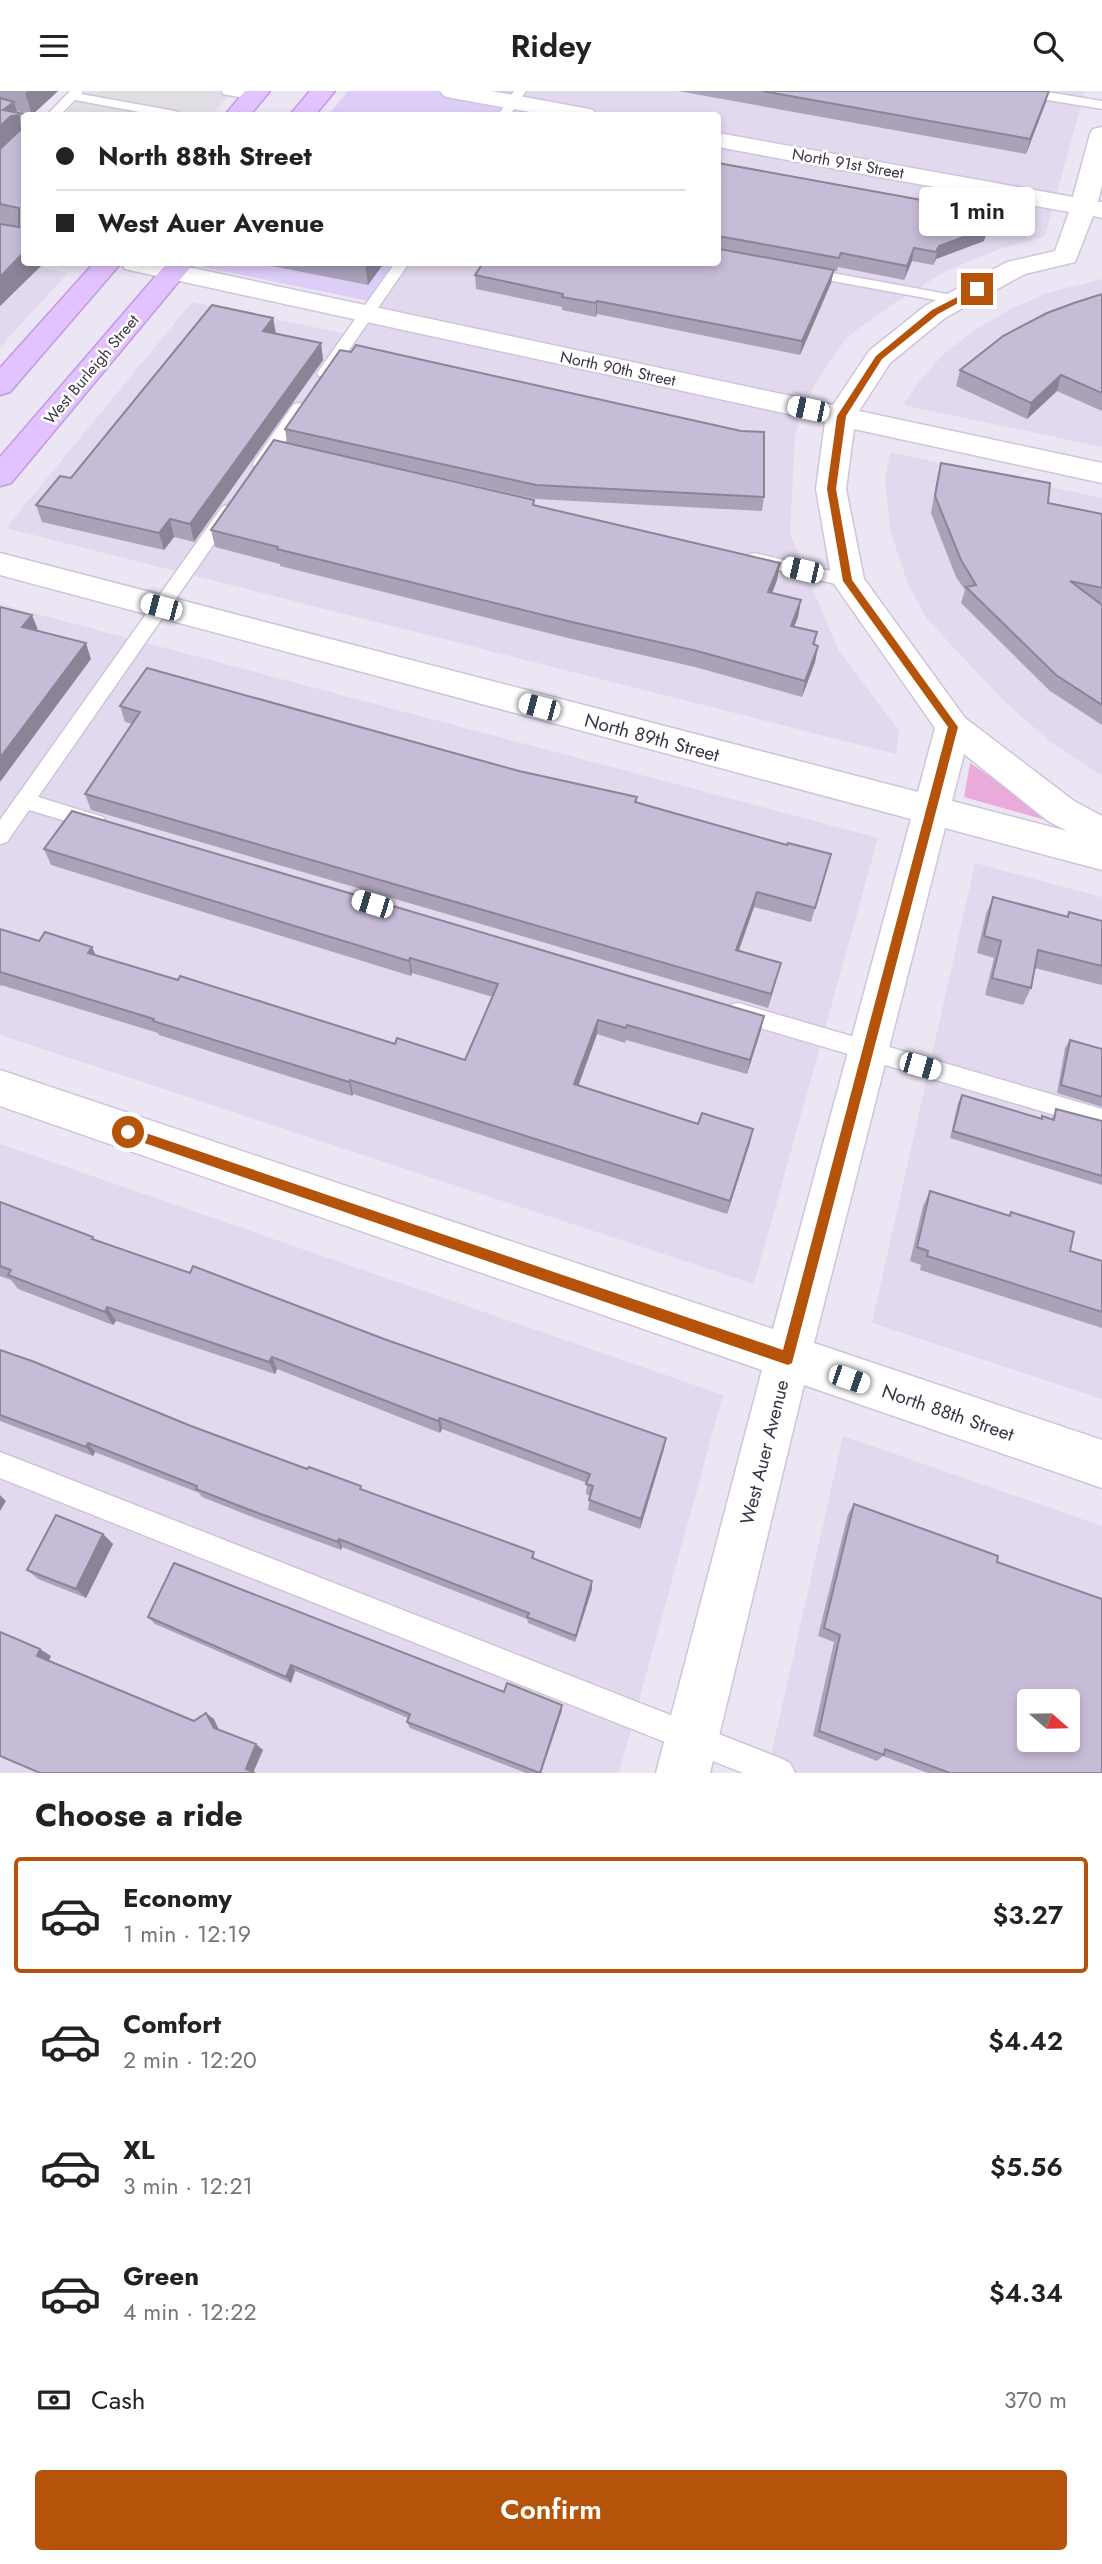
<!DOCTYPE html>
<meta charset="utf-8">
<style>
:root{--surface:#fff;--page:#f2f2f2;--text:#222;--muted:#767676;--line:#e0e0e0;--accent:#b45309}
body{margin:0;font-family:Jost,sans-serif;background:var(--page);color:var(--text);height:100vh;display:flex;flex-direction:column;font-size:26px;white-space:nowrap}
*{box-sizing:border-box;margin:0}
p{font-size:23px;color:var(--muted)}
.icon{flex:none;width:38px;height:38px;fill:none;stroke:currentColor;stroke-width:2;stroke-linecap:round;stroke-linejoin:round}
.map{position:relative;height:1682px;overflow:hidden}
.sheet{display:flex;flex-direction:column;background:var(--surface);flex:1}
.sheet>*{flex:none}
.guide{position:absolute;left:21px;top:21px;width:700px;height:154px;border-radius:7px;box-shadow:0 4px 10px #0003;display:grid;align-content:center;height:154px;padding:0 35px;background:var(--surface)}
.needle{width:46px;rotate:110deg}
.controls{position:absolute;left:1017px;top:1598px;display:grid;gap:14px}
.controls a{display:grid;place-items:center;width:63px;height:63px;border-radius:7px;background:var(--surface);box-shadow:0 4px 10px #0003;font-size:35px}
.end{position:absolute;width:32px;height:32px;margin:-16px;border:9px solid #b45309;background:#fff;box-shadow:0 0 0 4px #fff}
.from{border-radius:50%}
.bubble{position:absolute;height:49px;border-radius:7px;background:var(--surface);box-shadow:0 4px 10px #0003;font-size:23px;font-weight:600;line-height:49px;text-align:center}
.car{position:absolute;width:21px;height:42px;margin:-21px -10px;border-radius:9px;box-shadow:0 0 5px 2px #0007;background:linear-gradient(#fff 24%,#345 0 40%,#fff 0 76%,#345 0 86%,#fff 0)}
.guide b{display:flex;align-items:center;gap:24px;height:66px;font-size:26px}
.guide b+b{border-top:2px solid var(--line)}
.guide i{width:18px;height:18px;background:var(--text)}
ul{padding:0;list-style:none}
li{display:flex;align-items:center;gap:21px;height:116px;margin:0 14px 10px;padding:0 21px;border:4px solid transparent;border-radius:7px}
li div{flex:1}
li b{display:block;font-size:26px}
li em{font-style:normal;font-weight:600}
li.active{border-color:var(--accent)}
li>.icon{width:63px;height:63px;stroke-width:1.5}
h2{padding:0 35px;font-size:32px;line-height:84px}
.pay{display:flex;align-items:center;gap:18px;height:77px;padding:0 35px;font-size:26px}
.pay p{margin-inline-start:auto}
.cta{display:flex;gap:14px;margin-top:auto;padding:14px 35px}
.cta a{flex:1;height:80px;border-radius:7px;background:var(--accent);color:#fff;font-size:28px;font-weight:600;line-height:80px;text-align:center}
header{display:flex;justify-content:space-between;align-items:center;height:91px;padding:0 35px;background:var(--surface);font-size:32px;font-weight:600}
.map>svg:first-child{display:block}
.residential{fill:#e3d9ee;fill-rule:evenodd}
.commercial{fill:#ddcef7}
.green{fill:#eaabdb}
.parking{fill:#e0dde4}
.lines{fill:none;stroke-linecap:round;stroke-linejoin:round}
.lane-casing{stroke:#cfc4dd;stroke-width:3}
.street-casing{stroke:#cfc4dd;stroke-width:3}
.secondary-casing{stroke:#c09ae2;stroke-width:3}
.lane{fill:#fff;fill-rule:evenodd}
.street{fill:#fff;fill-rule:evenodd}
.secondary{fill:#e3c3ff;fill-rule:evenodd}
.wall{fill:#aba2ba}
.shaded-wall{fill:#8b8497}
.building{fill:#c7bcd8;stroke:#8b8497;stroke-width:2;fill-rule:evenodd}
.route{fill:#b45309}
.labels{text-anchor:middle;stroke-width:5;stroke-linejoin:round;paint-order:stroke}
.far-street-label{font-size:16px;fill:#3b3446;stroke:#fff}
.street-label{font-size:19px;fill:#3b3446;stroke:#fff}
</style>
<header><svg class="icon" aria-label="menu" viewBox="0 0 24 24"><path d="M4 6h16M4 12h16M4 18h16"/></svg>Ridey<svg class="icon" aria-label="search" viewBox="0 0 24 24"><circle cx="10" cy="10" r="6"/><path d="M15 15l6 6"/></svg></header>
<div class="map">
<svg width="1102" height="1682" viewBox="0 0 1102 1682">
<rect width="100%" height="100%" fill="#ece5f3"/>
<path class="residential" d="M525,0H1085L1045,145L1000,158L946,180L896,211L847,246L814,294L795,343L790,442L838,559L899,640L896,663L6,437L192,211L357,245L407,172H718V24H508Z
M0,167L68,182L0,256Z
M1102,188V356L903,314L921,288L944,263L973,240L1015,216L1050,201Z
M890,361L1102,407V685L1048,649L1002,608L926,527L907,490L890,439L885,386Z
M0,513L878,747L754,1193L0,944Z
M975,772L1102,806V1308L872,1232Z
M0,1053L723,1304L619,1682H0Z
M843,1345L1102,1435V1682H767ZM1029,1610H1068V1648H1029Z"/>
<path class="commercial" d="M348,0H525L508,24H328Z
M207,172H407L379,212L203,176Z"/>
<path class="green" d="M970,672L1060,733L964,706Z"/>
<path class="parking" d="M88,0H233L211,24H63Z"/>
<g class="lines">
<defs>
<path id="lane" d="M70,0H83L81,3L175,20L182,24H156L75,9L60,24H47Z
M222,0H248L260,5L254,9L223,3Z
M514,0H526L510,24H498Z
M1012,0H1041L1102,10V18L1018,4Z
M395,172H409L331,285H319L317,282Z
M805,177L958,205L965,209L958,213L800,184L798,181Z
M300,312L308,317L267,377H255L253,373L255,369L294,313Z
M228,414L236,420L234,424L38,706L103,726L106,731L103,736L96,739L29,719L7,751L0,753V729L222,416Z
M754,462L848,484L857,490L848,496L748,472L745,468L748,464Z
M738,912L1102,1018V1038L730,928L727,921L730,914Z
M0,1361L780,1667L790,1672L795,1682H743L0,1387Z"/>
<path id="street" d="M440,0H491L584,17L593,19L596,24H547L452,7L444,5Z
M1102,36V94L1098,111H1102V127L1093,125L1075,171L1025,183L945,227L890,272L859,320L1102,372V392L854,338L846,398L864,488L965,627L1074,710L1102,725V779L945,737L814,1252L1102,1349V1397L804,1294L710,1682H656L762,1279L0,1015V979L773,1238L911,728L0,484V462L918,701L935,637L832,490L816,398L825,331L134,180L125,178L121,172H169L833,314L869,260L925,215L1007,171L1055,160L1069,121L718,56V42L1073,106L1090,43L1093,38ZM964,663L1048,730L1067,740L952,710Z"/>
<path id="secondary" d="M245,0H270L250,24H225Z
M310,0H335L315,24H290Z
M94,172H121L10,301L0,304V277Z
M167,172H194L11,392L0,395V366Z"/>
</defs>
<use href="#lane" class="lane-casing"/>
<use href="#street" class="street-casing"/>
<use href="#secondary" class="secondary-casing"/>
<use href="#lane" class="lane"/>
<use href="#street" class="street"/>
<use href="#secondary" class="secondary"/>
</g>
<path class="wall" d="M0,0H58L32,24L17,20L24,172H44L0,215Z
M678,0H1049L1046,11L1026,63Z
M718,72L984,150L936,168L933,174L912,170L904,189L838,176L837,180H833L831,192L800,264L597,223L596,226L562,219V216L476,198L475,184Z
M256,172H384L368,194Z
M1102,203V320L1057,300L1027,328L956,295L960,279Z
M273,227L276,242L321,252L323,269L194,451L174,446L164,459L42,431L36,414Z
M285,338L764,406L762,420L536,408L319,359L534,409V415L780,472L777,489L772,502L801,509L798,526L794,536L817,541L815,554L818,555L815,571L802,606L695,576L572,548L280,475V473L215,456L211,439L287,352Z
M941,372L1048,412L1102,423V634L1050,600L961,512L965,499L956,486L931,422L937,388Z
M120,615L519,680L637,706V711L787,754L831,763L811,831L754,816L739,859L777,886L768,917L91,719L85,703L132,633L125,631Z
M44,758L764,925L761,939L747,983L626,949L625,952L597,943L578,995L750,1052L727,1123L353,1003L352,1005L259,976L159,944L158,942L1,894L0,896V838L39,850L92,856L96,864L395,953L465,969L493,906L412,882L411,885L51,774Z
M993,806L1067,825L1069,821L1102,830V894L1035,877L1031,897L1023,914L985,904L994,867L977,862L986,823Z
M1070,949L1102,958V1016L1057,1002L1065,957Z
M962,1004L1041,1028L1042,1025L1052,1028L1056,1018L1102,1030V1094L950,1047L958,1012Z
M930,1100L1009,1125L1011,1121L1070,1160L1102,1170V1237L920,1179L921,1174L910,1170L923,1115Z
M0,1111L93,1146L94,1149L384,1248L666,1347L664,1358L640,1438L588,1419L590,1405L586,1403L587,1392L442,1338L440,1342L277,1278L275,1283L116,1230L113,1234L18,1198L11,1189L0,1185Z
M0,1259L191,1335L363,1399L534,1461V1468L592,1498L575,1551L528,1532L527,1528L342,1456L341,1459L255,1427L202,1406L199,1402L95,1361L93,1365L0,1330Z
M854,1413L997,1471L1102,1682H928L883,1665L877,1670L813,1645L834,1551L818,1545L848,1423Z
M103,1443L113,1453L86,1507L38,1488L27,1479Z
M148,1526L504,1601L562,1619L541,1682H526L410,1637L407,1631L408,1627L295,1580L291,1592L155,1533Z"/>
<path class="shaded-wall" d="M28,0H58L32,24L25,2Z
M1049,0L1046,11L1026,63L1030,48Z
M14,11L18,24H19L24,42L0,64V35L3,19Z
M988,137L984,150L936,168L933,174L939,155Z
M914,157L912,170L904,189L907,175Z
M24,161V172H44L0,215V186Z
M365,172H384L368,194Z
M834,179L831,192L800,264L802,250Z
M597,210V223L596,226V212Z
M273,227L276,244L263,240Z
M321,252L323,269L194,451L190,433Z
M1061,284L1057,300L1027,328L1031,312Z
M170,428L174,446L164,459L159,442Z
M780,472L777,489L766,518L768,501Z
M801,509L798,526L788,551L791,535Z
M32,524L38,539L22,536Z
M86,552L91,568L0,691V667Z
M818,555L815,571L802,606L805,590Z
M757,801L754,816L734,873L736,859Z
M92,856L98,871L88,862Z
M410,867L412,882L411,885L409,870Z
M781,872L777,886L768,917L771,903Z
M764,925L761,939L747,983L750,969Z
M598,929L597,943L574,1007V993Z
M350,989L353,1003L352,1005L349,991Z
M753,1038L750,1052L727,1123L730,1110Z
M107,1216L116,1230L113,1234L105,1221Z
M272,1266L277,1278L275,1283L269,1271Z
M440,1327L442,1338L440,1342L438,1330Z
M666,1347L664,1358L640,1438L641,1428Z
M88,1352L95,1361L93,1365L86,1356Z
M0,1404L6,1410L0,1420Z
M103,1443L113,1453L86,1507L76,1498Z
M339,1448L342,1456L341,1459L338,1451Z
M592,1490V1498L575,1551L576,1545Z
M40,1558L51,1565L48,1572L37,1565Z
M291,1574L295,1580L291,1592L286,1586Z
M562,1614V1619L541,1682H540Z
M206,1622L214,1628L221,1643L214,1637Z
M256,1653L263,1659L253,1682L246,1678Z"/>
<path class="building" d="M762,0H1049L1030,48Z
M0,7L14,11L3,19L30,24H24V161L0,186V133L19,136V117L0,113V58L20,39L19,24L11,25L0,35Z
M718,72L960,116L988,137L939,155L936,161L914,157L907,175L841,162L839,167L718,145L719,158L834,179L802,250L597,210L596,212L562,206L563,203L475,184L483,172H718Z
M1102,203V302L1061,284L1031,312L960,279L1003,245L1047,222L1074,212Z
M212,214L273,227L263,240L321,252L190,433L170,428L159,442L36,414L60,385L71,387Z
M356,254L741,340L764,341V406L536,394L285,338L340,259L351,261Z
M274,349L534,409L533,414L780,472L768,501L801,509L791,535L817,541L813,553L818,555L805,590L697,560L572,531L277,458L278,456L211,439Z
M941,372L1050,392L1048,412L1102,423V497L1070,490L1102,514V614L1056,584L966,496L976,494L961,469L935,405Z
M0,516L32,524L22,536L86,552L0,667Z
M147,577L519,680L637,706L635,711L787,754L788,752L831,763L815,817L757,801L736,859L781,872L771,903L85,703L140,621L120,615Z
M72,720L764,925L750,969L627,934L626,937L598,929L574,993L698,1033L702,1022L753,1038L730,1110L350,989L349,991L153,930L154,928L0,881V838L39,850L45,841L92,856L88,862L178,889L180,885L395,953L397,947L465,969L498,893L410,867L409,870L44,758Z
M993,806L1068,826L1069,821L1102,830V875L1038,859L1031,897L992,887L1001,850L984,845Z
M1070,949L1102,958V1006L1061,994Z
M962,1004L1042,1028V1025L1054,1029L1056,1018L1102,1030V1085L953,1040Z
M930,1100L1010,1125L1011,1121L1074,1141L1070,1160L1102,1170V1221L927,1165L928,1160L917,1156Z
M0,1111L93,1146L92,1148L190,1182L193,1175L384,1248L666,1347L641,1428L589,1409L593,1395L586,1393L590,1383L440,1327L438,1330L272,1266L269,1271L107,1216L105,1221L8,1184L11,1179L0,1175Z
M0,1259L32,1270L191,1335L307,1378L309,1376L361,1395L360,1398L534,1461L532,1467L592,1490L576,1545L527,1526L529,1522L339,1448L338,1451L250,1419L196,1398L197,1395L88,1352L86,1356L0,1324Z
M854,1413L998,1465L997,1471L1102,1508V1682H950L885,1658L884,1664L819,1640L840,1544L824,1537ZM1029,1610H1068V1648H1029Z
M56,1424L103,1443L76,1498L27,1479Z
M174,1472L504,1601L507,1592L562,1614L540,1682L407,1631L410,1623L291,1574L286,1586L148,1526Z
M0,1541L40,1558L37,1565L194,1630L206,1622L214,1637L256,1653L246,1678L255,1682H40L0,1665Z"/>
<path class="route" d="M977,196L980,200L938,223L882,268L846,325L836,398L852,489L958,636L792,1272L788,1274L124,1045V1037L128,1036L783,1259L948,636L843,490L827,398L837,325L876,265L932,219Z"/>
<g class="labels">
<g class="far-street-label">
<text transform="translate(848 72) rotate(10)" y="6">North 91st Street</text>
<text transform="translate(618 277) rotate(12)" y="6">North 90th Street</text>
<text transform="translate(91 278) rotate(-50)" y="6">West Burleigh Street</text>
</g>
<g class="street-label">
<text transform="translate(652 646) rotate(15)" y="7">North 89th Street</text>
<text transform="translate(948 1321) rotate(19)" y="7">North 88th Street</text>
<text transform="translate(764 1361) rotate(-76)" y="7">West Auer Avenue</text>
</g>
</g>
</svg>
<div class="controls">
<a><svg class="needle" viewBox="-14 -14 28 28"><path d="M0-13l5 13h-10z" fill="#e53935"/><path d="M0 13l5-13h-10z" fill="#767676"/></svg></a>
</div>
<i class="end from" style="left:128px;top:1041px"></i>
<i class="end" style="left:977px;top:198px"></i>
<div class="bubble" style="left:919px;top:96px;width:116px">1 min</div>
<i class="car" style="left:808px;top:318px;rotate:282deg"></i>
<i class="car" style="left:802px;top:479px;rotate:283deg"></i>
<i class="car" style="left:161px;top:516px;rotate:285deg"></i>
<i class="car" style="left:539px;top:616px;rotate:285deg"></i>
<i class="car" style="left:372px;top:813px;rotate:287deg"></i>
<i class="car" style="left:920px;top:975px;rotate:106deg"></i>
<i class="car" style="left:849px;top:1288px;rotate:109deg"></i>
<div class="guide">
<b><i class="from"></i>North 88th Street</b>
<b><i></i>West Auer Avenue</b>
</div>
</div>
<section class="sheet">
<h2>Choose a ride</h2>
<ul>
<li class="active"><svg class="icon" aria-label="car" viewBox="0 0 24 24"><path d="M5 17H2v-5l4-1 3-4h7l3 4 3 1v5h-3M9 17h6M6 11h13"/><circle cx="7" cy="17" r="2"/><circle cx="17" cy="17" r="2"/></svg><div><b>Economy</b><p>1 min · 12:19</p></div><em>$3.27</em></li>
<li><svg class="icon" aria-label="car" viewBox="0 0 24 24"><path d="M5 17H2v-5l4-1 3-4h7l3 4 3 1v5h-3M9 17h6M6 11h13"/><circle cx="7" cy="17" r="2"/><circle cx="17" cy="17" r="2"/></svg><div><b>Comfort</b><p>2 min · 12:20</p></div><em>$4.42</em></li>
<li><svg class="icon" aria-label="car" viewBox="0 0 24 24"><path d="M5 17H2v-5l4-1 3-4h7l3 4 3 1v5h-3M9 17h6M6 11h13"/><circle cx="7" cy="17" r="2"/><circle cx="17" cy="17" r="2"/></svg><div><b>XL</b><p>3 min · 12:21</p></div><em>$5.56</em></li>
<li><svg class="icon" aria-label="car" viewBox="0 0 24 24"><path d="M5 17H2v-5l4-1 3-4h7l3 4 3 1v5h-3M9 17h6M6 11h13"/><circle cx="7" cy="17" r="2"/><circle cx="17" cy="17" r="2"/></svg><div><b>Green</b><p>4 min · 12:22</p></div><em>$4.34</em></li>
</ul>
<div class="pay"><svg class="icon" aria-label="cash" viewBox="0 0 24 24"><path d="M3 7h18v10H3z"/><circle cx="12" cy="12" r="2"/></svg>Cash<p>370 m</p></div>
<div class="cta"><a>Confirm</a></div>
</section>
